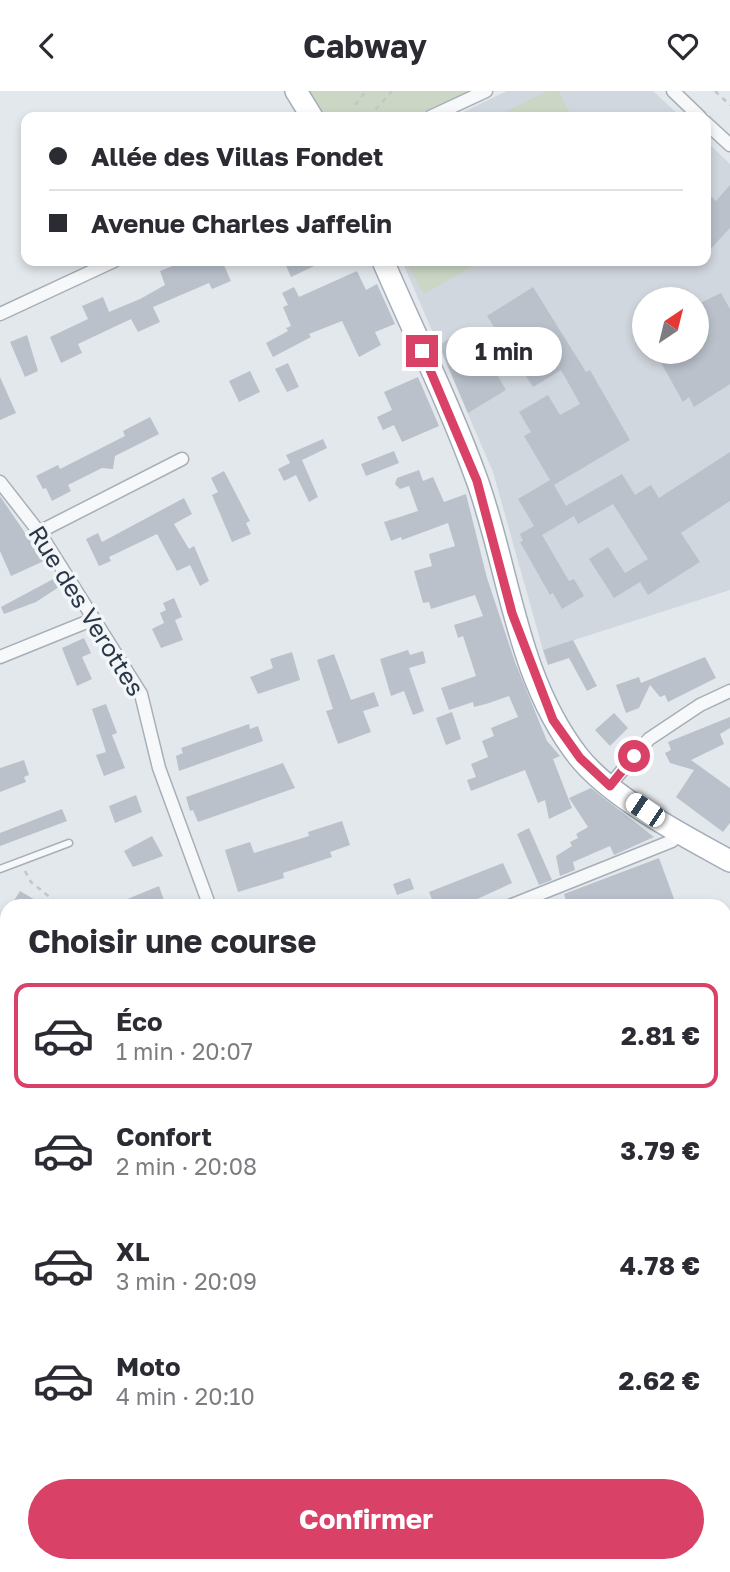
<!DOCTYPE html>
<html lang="fr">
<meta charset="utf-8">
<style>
:root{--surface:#fff;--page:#f7f7f7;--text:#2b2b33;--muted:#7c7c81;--line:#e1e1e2;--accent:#d94167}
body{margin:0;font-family:"Golos Text",sans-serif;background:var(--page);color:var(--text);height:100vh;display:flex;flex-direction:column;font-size:26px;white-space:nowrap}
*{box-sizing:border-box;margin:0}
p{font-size:23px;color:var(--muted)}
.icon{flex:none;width:38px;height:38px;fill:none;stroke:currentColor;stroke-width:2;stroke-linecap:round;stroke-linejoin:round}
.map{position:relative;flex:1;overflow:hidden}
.panel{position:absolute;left:0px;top:808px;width:732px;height:674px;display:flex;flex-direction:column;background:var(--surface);border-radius:21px 21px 0 0;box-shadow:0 4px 10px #0003}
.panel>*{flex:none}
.hud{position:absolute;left:21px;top:21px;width:690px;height:154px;border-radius:14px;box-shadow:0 4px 10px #0003;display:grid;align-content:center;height:154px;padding:0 28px;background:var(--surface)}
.needle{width:46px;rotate:35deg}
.tools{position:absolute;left:632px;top:196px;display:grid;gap:14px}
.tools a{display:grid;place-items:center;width:77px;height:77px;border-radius:50%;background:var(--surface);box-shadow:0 4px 10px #0003;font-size:35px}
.end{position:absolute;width:32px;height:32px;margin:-16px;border:9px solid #d94167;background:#fff;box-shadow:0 0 0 4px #fff}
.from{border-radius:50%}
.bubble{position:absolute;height:49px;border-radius:24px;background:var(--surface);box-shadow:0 4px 10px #0003;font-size:23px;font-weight:700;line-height:49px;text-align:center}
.car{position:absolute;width:21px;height:42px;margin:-21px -10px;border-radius:9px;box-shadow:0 0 5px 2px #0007;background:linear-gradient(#fff 24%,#345 0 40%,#fff 0 76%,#345 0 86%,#fff 0)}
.hud b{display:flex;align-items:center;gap:24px;height:66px;font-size:26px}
.hud b+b{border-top:2px solid var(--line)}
.hud i{width:18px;height:18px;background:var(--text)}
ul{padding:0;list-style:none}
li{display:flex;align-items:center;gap:21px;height:105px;margin:0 14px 10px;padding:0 14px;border:4px solid transparent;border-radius:14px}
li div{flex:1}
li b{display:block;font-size:26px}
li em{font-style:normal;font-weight:700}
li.active{border-color:var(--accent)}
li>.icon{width:63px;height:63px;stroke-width:1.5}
h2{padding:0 28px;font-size:32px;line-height:84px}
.button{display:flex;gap:14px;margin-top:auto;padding:14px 28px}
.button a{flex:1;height:80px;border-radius:42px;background:var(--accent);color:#fff;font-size:28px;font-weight:700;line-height:80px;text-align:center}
header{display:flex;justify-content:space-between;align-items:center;height:91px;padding:0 28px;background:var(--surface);font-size:32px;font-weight:700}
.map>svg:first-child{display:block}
.built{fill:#d1d7de;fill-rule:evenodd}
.green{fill:#cbd7c4}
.building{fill:#bac1cb}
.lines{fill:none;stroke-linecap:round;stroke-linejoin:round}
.service-casing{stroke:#a7afb7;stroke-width:9}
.minor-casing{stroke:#a7afb7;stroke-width:15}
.secondary-casing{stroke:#a7afb7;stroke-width:20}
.primary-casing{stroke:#a2adb9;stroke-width:24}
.path{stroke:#c1c6cb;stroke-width:2.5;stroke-dasharray:5 5;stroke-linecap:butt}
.service{stroke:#f7f8fa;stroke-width:6}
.minor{stroke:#f7f8fa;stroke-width:12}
.secondary{stroke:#fff;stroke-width:18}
.primary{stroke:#fff;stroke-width:21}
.route{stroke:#d94167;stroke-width:9}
.labels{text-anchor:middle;stroke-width:7;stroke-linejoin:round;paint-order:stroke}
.street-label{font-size:24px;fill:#293746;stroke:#f3f6f9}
</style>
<header><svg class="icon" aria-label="back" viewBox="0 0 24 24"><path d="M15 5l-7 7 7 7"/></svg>Cabway<svg class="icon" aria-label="heart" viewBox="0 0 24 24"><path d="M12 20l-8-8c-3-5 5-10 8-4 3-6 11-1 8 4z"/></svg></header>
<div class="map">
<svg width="730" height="1481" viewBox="0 0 730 1481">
<rect width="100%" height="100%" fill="#e3e8ec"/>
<path class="built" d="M507,0H653L681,26H453Z
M705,49L730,73V499L543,559L493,381L402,170H705ZM644,208H696V261H644Z"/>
<path class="green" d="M303,0H469L412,26H319Z
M547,0H559L572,26H495Z
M405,170H482L424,203Z"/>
<path class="building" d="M730,94V137L705,164V100L716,110Z
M185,170H222L231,190L212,198L209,192L153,216L160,231L138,241L131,228L78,253L82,262L61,272L50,246L88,228L82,215L103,206L109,221L140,208L165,194L160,180Z
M284,170H325L291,186Z
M357,180L366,199L377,193L395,233L375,241L381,254L359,266L342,230L309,243L311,246L273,266L266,252L288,240L286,237L291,235L283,216L288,214L282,202L294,196L299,206Z
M533,196L586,281L590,279L630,349L554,394L566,415L622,383L635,404L651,394L659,407L730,361V410L681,442L700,471L648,504L640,491L614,507L589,468L608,456L625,482L648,468L613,413L578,433L574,425L542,444L569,490L574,488L584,505L562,518L553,502L550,504L520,451L523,450L520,443L534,435L518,408L550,389L524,345L531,341L519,321L548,304L560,324L580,313L561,279L533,296L487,225Z
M721,202L730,218V293L694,316L689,306L683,311L655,261H696V214Z
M469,236L506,299L468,322L439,254Z
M27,244L38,280L25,286L10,251Z
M288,272L299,296L287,301L275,278Z
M250,280L260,301L239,311L229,290Z
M0,286L16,322L0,329Z
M418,286L439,335L402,351L394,334L383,339L377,326L392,319L384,301Z
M150,326L159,343L115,365L113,378L102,377L68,394L71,400L52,410L46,397L43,398L36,385L58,374L60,378L125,345L123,340Z
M323,348L327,357L302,369L318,406L309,411L296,384L284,390L278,378L290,372L286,364Z
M394,360L399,372L366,385L361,373Z
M419,379L423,390L433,386L444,411L466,403L487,487L515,571L547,650L560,665L553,668L572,717L549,728L545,709L538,712L525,679L471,700L467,689L476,686L471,673L488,666L482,650L494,645L491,637L518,626L509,605L486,613L474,616L473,611L449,619L441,597L476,585L463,545L458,547L454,534L483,525L475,504L431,518L429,511L423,512L414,480L432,475L429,463L455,455L448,432L402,449L401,446L391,450L384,431L418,420L409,395L400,398L395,393L397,387Z
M224,380L250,430L246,432L251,443L232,451L212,404L218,401L211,387Z
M0,405L44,470L11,485L0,460Z
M184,407L192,423L174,433L189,458L194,455L209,490L200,495L190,474L177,480L157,443L109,466L111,470L99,475L86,448L98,442L102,451Z
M57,486L62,494L36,511L4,523L1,516Z
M174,507L182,526L175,529L183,549L161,557L152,538L164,532L160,522L166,519L163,512Z
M84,547L91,562L82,566L92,588L77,595L62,557Z
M573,549L597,595L587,600L569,567L548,574L543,559Z
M408,559L410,564L423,560L426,572L409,577L424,620L413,624L404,600L391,605L380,568Z
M292,561L300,589L258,603L250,586L273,577L270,568Z
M334,563L351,609L374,601L379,615L363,620L371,641L338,653L326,620L333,618L317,569Z
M705,566L716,587L668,611L665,604L660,606L650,594L639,617L626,622L616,594L639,586L641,592Z
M106,613L117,642L112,644L125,677L104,685L96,664L106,661L92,618Z
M452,621L461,648L446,654L436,627Z
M614,622L628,637L610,655L595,639Z
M730,626V637L720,643L724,653L691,669L730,697V732L723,741L676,706L694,679L670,672L665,662L671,659L668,651Z
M249,633L250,638L258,635L263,650L179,680L176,665L183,662L181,657Z
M24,669L29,684L24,686L26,691L0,701V677Z
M283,672L295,697L198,731L193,719L190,720L186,706Z
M591,697L654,746L614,764L610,755L573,771L575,779L560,785L556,765L572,755L570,751L578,747L576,743L588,736L569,707Z
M136,704L142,721L115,732L109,715Z
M62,718L67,730L0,755V742Z
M342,730L350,754L330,761L332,766L283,782L284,787L238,801L225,759L250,751L254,762L309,745L308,741Z
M529,737L552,789L539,794L517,743Z
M152,745L163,765L133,776L124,760Z
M659,767L677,816H568L564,803Z
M503,772L512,792L460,816H435L429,801Z
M410,787L414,798L397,804L393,793Z
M159,795L165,812L156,816H108Z
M20,800L47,816H10Z"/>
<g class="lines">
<defs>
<path id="service" d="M0,778L69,752
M724,1016L730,1015"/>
<path id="minor" d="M673,0L700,26
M430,26L486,0
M705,31L730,54
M0,223L114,170
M0,391L39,441L141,603L159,677L210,816
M39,441L182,368
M0,566L94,528
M609,695L649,648L700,614L730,600
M507,816L672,750L680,742
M0,895L7,892
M0,1024L7,1021"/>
<path id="secondary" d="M9,1481L11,1475"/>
<path id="primary" d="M296,0L312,26
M383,170C414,242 450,314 477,389C510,481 516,585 578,665C610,706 684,745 730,770
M724,1260L730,1258
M0,1367L7,1366"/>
</defs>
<use href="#service" class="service-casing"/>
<use href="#minor" class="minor-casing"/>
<use href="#secondary" class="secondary-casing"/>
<use href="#primary" class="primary-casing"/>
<path class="path" d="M715,0L730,14
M355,14L366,0
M369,26L392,0
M25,780L31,791L62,816
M0,969L7,967"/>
<use href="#service" class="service"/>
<use href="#minor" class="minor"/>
<use href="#secondary" class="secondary"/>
<use href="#primary" class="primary"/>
</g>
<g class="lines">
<path class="route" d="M422,260L477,390L512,522L553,629L580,667L610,695L634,665"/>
</g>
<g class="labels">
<g class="street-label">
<text transform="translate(86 520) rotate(58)" y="8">Rue des Verottes</text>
</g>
</g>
</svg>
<div class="tools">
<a><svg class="needle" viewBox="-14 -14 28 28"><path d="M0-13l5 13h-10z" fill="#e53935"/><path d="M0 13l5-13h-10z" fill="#7c7c81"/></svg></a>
</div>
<i class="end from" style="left:634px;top:665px"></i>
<i class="end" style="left:422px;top:260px"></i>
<div class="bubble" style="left:446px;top:236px;width:116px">1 min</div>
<i class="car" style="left:645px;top:719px;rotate:304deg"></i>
<div class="hud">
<b><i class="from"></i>Allée des Villas Fondet</b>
<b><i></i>Avenue Charles Jaffelin</b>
</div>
<section class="panel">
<h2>Choisir une course</h2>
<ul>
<li class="active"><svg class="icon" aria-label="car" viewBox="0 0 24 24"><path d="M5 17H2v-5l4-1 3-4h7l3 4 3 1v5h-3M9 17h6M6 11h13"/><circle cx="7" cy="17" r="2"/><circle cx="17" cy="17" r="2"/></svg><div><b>Éco</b><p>1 min · 20:07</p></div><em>2.81 €</em></li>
<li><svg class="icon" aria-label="car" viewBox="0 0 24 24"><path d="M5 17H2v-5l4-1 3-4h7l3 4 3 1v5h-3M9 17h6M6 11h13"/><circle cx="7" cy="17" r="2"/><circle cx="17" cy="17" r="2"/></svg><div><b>Confort</b><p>2 min · 20:08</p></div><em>3.79 €</em></li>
<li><svg class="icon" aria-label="car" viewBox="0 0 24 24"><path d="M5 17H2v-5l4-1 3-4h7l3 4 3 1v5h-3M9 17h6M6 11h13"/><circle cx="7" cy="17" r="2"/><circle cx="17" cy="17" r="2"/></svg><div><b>XL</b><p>3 min · 20:09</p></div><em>4.78 €</em></li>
<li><svg class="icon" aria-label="car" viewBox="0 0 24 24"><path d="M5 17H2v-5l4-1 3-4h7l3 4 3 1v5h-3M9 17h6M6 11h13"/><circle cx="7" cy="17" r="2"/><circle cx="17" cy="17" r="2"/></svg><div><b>Moto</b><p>4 min · 20:10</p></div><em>2.62 €</em></li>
</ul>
<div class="button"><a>Confirmer</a></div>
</section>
</div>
